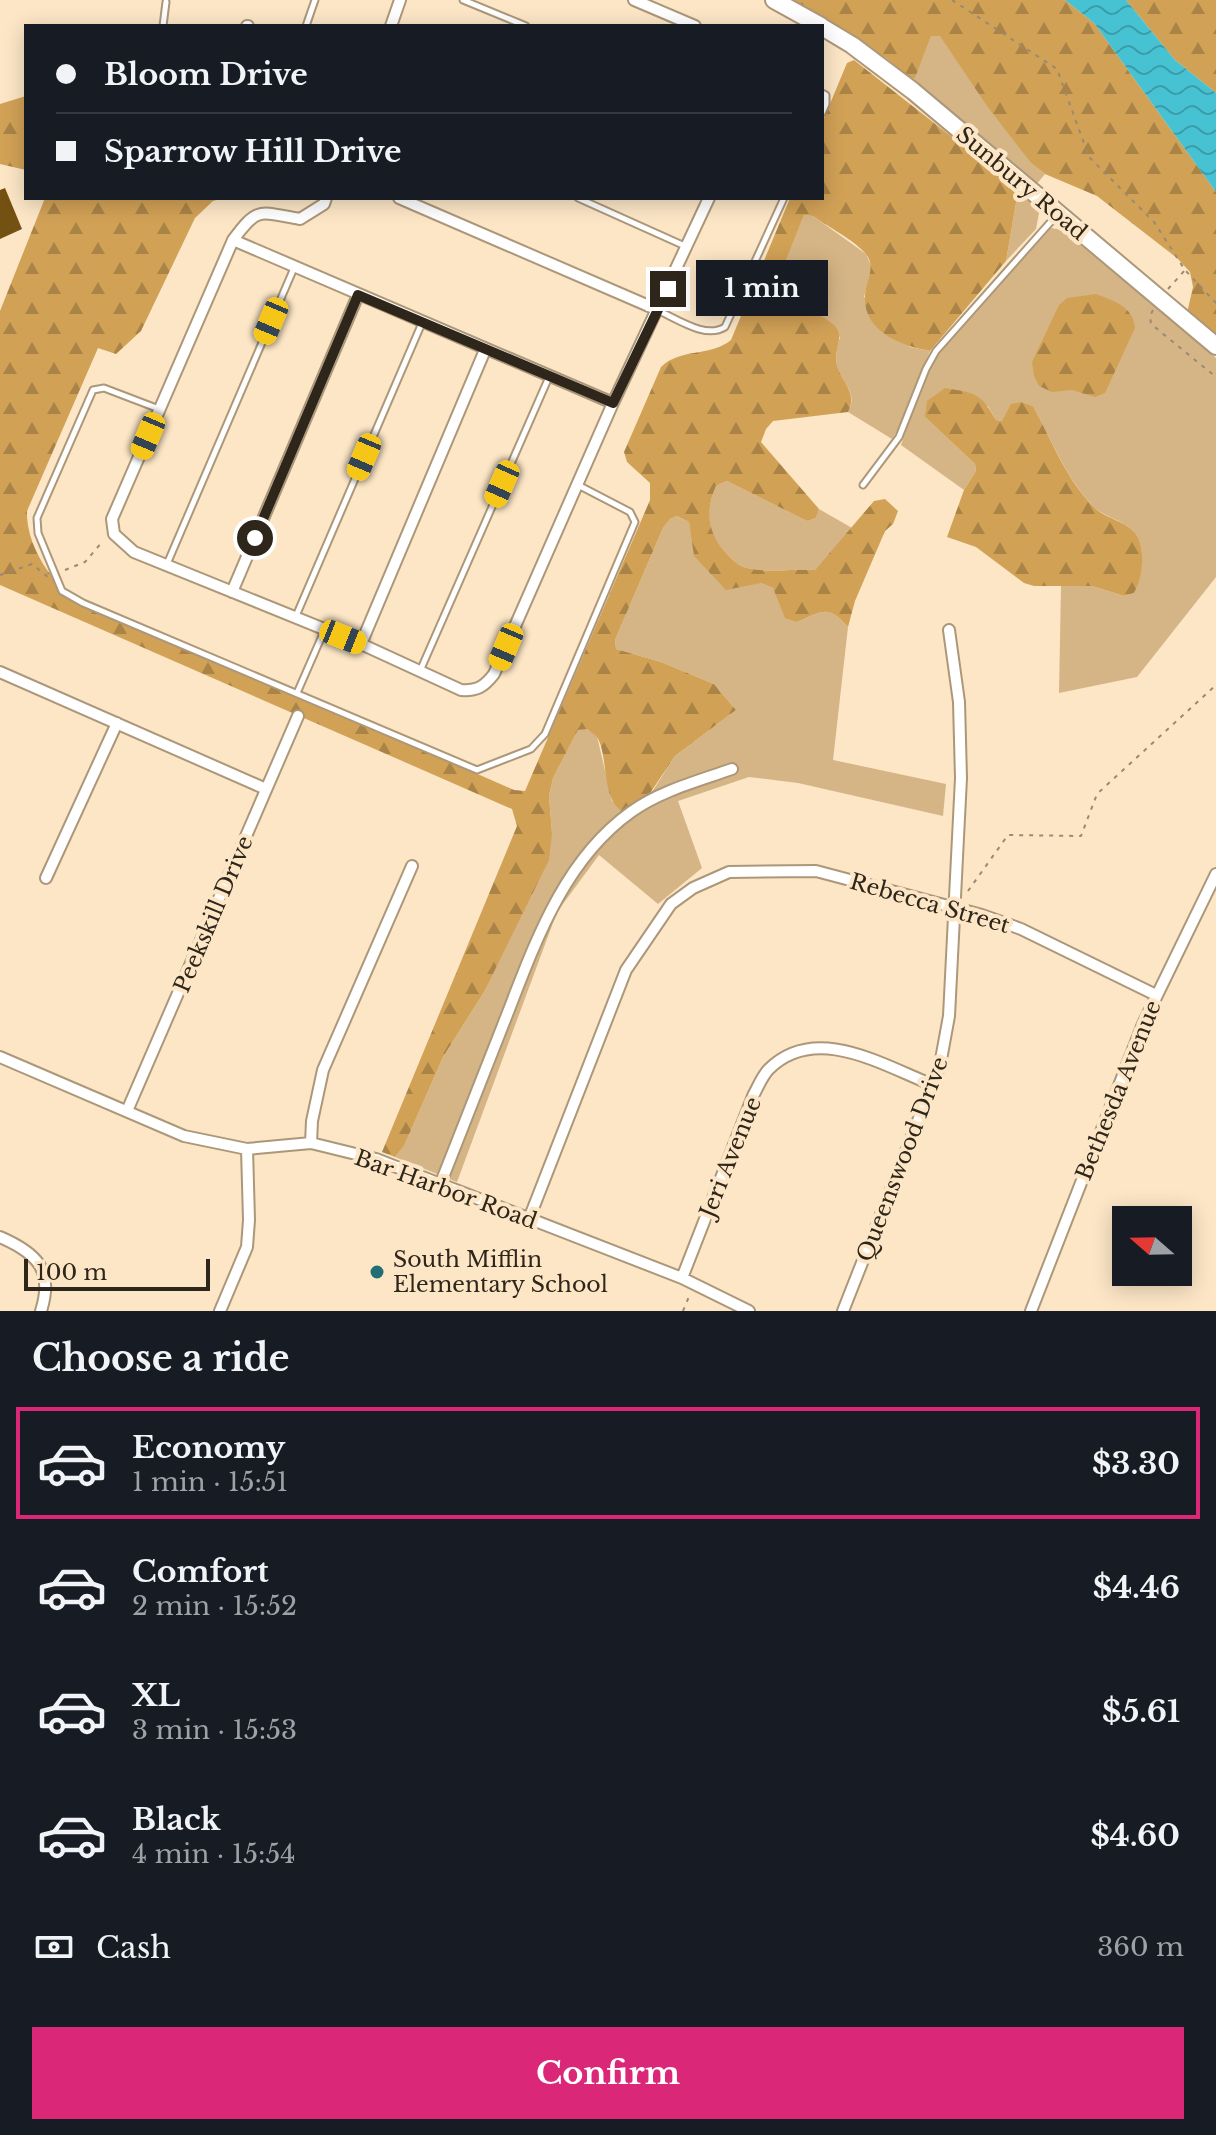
<!DOCTYPE html>
<meta charset="utf-8">
<style>
:root{--surface:#171b24;--page:#242831;--text:#f1f3f6;--muted:#9ea1a6;--line:#363941;--accent:#db2777}
body{margin:0;font-family:"Libre Baskerville",serif;background:var(--page);color:var(--text);height:100vh;display:flex;flex-direction:column;font-size:30px;white-space:nowrap}
*{box-sizing:border-box;margin:0}
p{font-size:26px;color:var(--muted)}
.icon{flex:none;width:44px;height:44px;fill:none;stroke:currentColor;stroke-width:2;stroke-linecap:round;stroke-linejoin:round}
.map{position:relative;height:1311px;overflow:hidden}
.drawer{display:flex;flex-direction:column;background:var(--surface);flex:1}
.drawer>*{flex:none}
.hud{position:absolute;left:24px;top:24px;width:800px;height:176px;border-radius:0px;box-shadow:0 4px 20px #0003;display:grid;align-content:center;height:176px;padding:0 32px;background:var(--surface)}
.needle{width:52px;rotate:290deg}
.buttons{position:absolute;left:1112px;top:1206px;display:grid;gap:16px}
.buttons a{display:grid;place-items:center;width:80px;height:80px;border-radius:0px;background:var(--surface);box-shadow:0 4px 20px #0003;font-size:40px}
.scale{position:absolute;left:24px;bottom:20px;width:186px;box-sizing:border-box;padding-left:8px;border:4px solid #2e261a;border-top:0;font-size:22px;line-height:28px;white-space:nowrap;color:#2e261a;-webkit-text-stroke:6px #fce6c6;paint-order:stroke}
.end{position:absolute;width:36px;height:36px;margin:-18px;border:10px solid #2e261a;background:#fff;box-shadow:0 0 0 4px #fff}
.from{border-radius:50%}
.bubble{position:absolute;height:56px;border-radius:0px;background:var(--surface);box-shadow:0 4px 20px #0003;font-size:26px;font-weight:700;line-height:56px;text-align:center}
.car{position:absolute;width:24px;height:48px;margin:-24px -12px;border-radius:10px;box-shadow:0 0 6px 2px #0007;background:linear-gradient(#f5c518 24%,#345 0 40%,#f5c518 0 76%,#345 0 86%,#f5c518 0)}
.hud b{display:flex;align-items:center;gap:28px;height:76px;font-size:30px}
.hud b+b{border-top:2px solid var(--line)}
.hud i{width:20px;height:20px;background:var(--text)}
ul{padding:0;list-style:none}
li{display:flex;align-items:center;gap:24px;height:112px;margin:0 16px 12px;padding:0 16px;border:4px solid transparent;border-radius:0px}
li div{flex:1}
li b{display:block;font-size:30px}
li em{font-style:normal;font-weight:700}
li.current{border-color:var(--accent)}
li>.icon{width:72px;height:72px;stroke-width:1.5}
h2{padding:0 32px;font-size:36px;line-height:96px}
.pay{display:flex;align-items:center;gap:20px;height:88px;padding:0 32px;font-size:30px}
.pay p{margin-inline-start:auto}
.button{display:flex;gap:16px;margin-top:auto;padding:16px 32px}
.button a{flex:1;height:92px;border-radius:0px;background:var(--accent);color:#fff;font-size:32px;font-weight:700;line-height:92px;text-align:center}
.map>svg:first-child{display:block}
.grass{fill:#d5b586}
.forest{fill:url(#forest-firs)}
.water{fill:url(#water-waves)}
.building{fill:#735113}
.lines{fill:none;stroke-linecap:round;stroke-linejoin:round}
.lane-casing{stroke:#ac9779;stroke-width:9}
.street-casing{stroke:#ac9779;stroke-width:14}
.primary-casing{stroke:#ac9779;stroke-width:20}
.path{stroke:#9a8a74;stroke-width:2;stroke-dasharray:4 6;stroke-linecap:butt}
.lane{stroke:#fff;stroke-width:5}
.street{stroke:#fff;stroke-width:10}
.primary{stroke:#fff;stroke-width:16}
.route{stroke:#2e261a;stroke-width:10}
.poi-dot{fill:#236d77;stroke:#fce6c6;stroke-width:3}
.labels{text-anchor:middle;stroke-width:8;stroke-linejoin:round;paint-order:stroke}
.street-label{font-size:22px;fill:#2e261a;stroke:#fce6c6}
.poi-label{font-size:22px;fill:#2e261a;stroke:#fce6c6;text-anchor:start}
</style>
<div class="map">
<svg width="1216" height="1311" viewBox="0 0 1216 1311">
<defs>
<pattern id="forest-firs" width="22" height="20" patternUnits="userSpaceOnUse" patternTransform="scale(2)"><rect width="22" height="20" fill="#d1a156"/><path d="M5 1l3.5 6h-7zM16 11l3.5 6h-7z" fill="#aa8346"/></pattern>
<pattern id="water-waves" width="16" height="10" patternUnits="userSpaceOnUse" patternTransform="scale(2)"><rect width="16" height="10" fill="#47c2d3"/><path d="M0 5q4-4 8 0t8 0" fill="none" stroke="#3c9daa"/></pattern>
</defs>
<rect width="100%" height="100%" fill="#fce6c6"/>
<path class="grass" d="M931,35L940,36L948,43L1031,163L1045,174L1035,186L910,78L915,77Z
M1013,185L1040,208L1036,229L1006,261L1017,197Z
M804,215L813,216L866,254L872,268L864,297L910,347L930,351L900,426L892,439L848,412C858,394 844,385 838,369C834,358 837,348 840,337L773,292L774,286Z
M1051,228L1063,230L1216,358V577L1137,677L1059,693L1061,586H1092L1124,596L1134,593C1142,578 1146,549 1136,534C1127,521 1105,518 1094,507C1067,480 1051,439 1033,406L1022,402L1002,421L996,420L988,406L925,417L975,464L976,471L964,490L901,445L924,379L936,356Z
M727,481L807,521L816,518L819,509L852,528L815,570C794,569 767,573 747,568C738,566 733,560 727,554C706,533 705,511 716,486Z
M677,516L689,522L695,556L773,588L797,622C823,611 828,604 848,627L833,760L946,784L943,816L798,783L749,777L678,801L702,868L658,904L599,855L557,912L457,1182L395,1157L404,1146L443,1057L484,992L552,833L549,796L553,778L578,730L587,728L597,736L612,801L643,806L675,756L736,710L714,684L661,662L616,649L615,640L663,528L670,519Z"/>
<path class="forest" d="M791,0H1065L1094,23L1216,192V337L1187,313L1193,287L1190,272L1177,258L1097,196L1045,174L1031,163L987,106L940,36H931L915,78H910L886,58Z
M1126,0H1216V93L1175,60Z
M854,60L1013,185L1017,197L1006,261L930,351C901,346 862,331 865,295C866,280 877,266 865,253C854,240 828,227 813,216L804,215L773,292C788,300 822,314 834,325C845,335 835,348 836,360C838,380 859,391 848,412L773,421L766,429L761,442L819,509L816,518L807,521L727,481L716,486C705,511 707,533 727,554C733,560 738,566 747,568C767,573 794,569 815,570L874,501L885,499L898,511L893,524L885,531L855,601L848,627C828,604 823,611 797,622L785,618L773,588L761,583L726,590L694,556L689,522L677,516L670,519L663,528L615,640L616,649L661,662L714,684L736,710L675,756L634,817C597,807 611,760 597,737C596,736 588,729 587,729L578,730L553,778L549,796L552,833L549,860L484,992L443,1057L404,1146L395,1157L382,1152L517,826L512,809L0,585V311L45,198H223L213,201L195,218L141,331L116,354L98,348L27,511C26,542 47,576 70,595L514,790L525,791L650,500V483L627,462L624,452L661,367C680,348 710,357 731,340L790,198H822V123L847,63Z
M26,96V170L0,164V104Z
M1096,294C1114,301 1133,306 1135,328L1105,393L1095,397L1072,390L1052,392L1039,386L1034,376L1032,362L1059,305L1067,298Z
M945,388C975,393 981,393 996,420L1002,421L1011,404L1022,402L1033,406C1051,439 1067,481 1094,507C1105,519 1127,521 1136,534C1146,549 1143,578 1134,593L1124,596L1092,586H1034L1024,583L976,547L947,537L964,490L976,471L975,464L925,417L927,401Z"/>
<path class="water" d="M1065,0H1126L1175,60L1216,93V192L1094,23Z"/>
<path class="building" d="M5,188L22,229L0,239V190Z"/>
<g class="lines">
<defs>
<path id="lane" d="M463,0L526,26
M163,26L166,2
M306,26L315,0
M822,93L826,95V104L822,113
M578,198L687,247
M659,311C679,320 706,339 725,327L784,198
M159,409L104,388L93,390L37,518L38,533L62,591L83,603L477,770L531,749L545,734L635,522L630,512L578,485
M863,485L899,437L926,369L936,351L1055,217
M167,564L294,268
M296,616L422,323
M420,671L549,377
M297,693L325,629"/>
<path id="street" d="M634,0L695,26
M247,26H248
M391,26L400,0
M326,198L324,204L300,219C259,212 258,206 233,240L112,519L114,534L134,552L361,644L461,690C477,691 484,687 494,674L613,403L709,198
M399,198L658,310
M233,240L613,403
M232,592L358,295
M361,644L485,350
M0,672L266,789
M46,878L117,723
M0,1057L184,1136L247,1149L311,1143L376,1159L682,1278L749,1311
M127,1111L298,716
M311,1143L312,1121L323,1070L412,866
M440,1185C461,1131 482,1078 503,1025C533,949 561,862 631,812C660,791 698,781 732,769
M529,1219L626,970L671,904L693,888L729,872L816,871L982,915L1021,929L1156,995
M0,1237C37,1253 54,1270 41,1311
M682,1278L753,1096C758,1087 762,1076 769,1069C816,1023 882,1065 933,1085
M220,1311L247,1247L249,1220L247,1149
M843,1311L940,1065L949,1016L961,778L959,702L949,630
M1031,1311L1143,1024L1216,874"/>
<path id="primary" d="M774,0L821,26
M822,27L852,45L913,91L1216,346"/>
</defs>
<use href="#lane" class="lane-casing"/>
<use href="#street" class="street-casing"/>
<use href="#primary" class="primary-casing"/>
<path class="path" d="M952,0L1057,69L1089,157L1154,222L1185,270L1216,303
M1168,289L1185,270
M1153,310L1150,316L1151,324L1216,377
M65,570L85,562L103,541
M0,575L32,564L48,577
M968,891L1008,835L1081,836L1097,794L1216,685
M683,1311L690,1294"/>
<use href="#lane" class="lane"/>
<use href="#street" class="street"/>
<use href="#primary" class="primary"/>
</g>
<g class="lines">
<path class="route" d="M255,538L358,295L613,403L668,289"/>
</g>
<circle class="poi-dot" cx="377" cy="1272" r="8"/>
<g class="labels">
<g class="street-label">
<text transform="translate(1022 183) rotate(40)" y="8">Sunbury Road</text>
<text transform="translate(930 903) rotate(16)" y="8">Rebecca Street</text>
<text transform="translate(213 914) rotate(-67)" y="8">Peekskill Drive</text>
<text transform="translate(1118 1090) rotate(-68)" y="8">Bethesda Avenue</text>
<text transform="translate(730 1157) rotate(-68)" y="8">Jeri Avenue</text>
<text transform="translate(902 1159) rotate(-69)" y="8">Queenswood Drive</text>
<text transform="translate(446 1189) rotate(20)" y="8">Bar Harbor Road</text>
</g>
<g class="poi-label">
<text x="393" y="1267">South Mifflin<tspan x="393" dy="25">Elementary School</tspan></text>
</g>
</g>
</svg>
<div class="buttons">
<a><svg class="needle" viewBox="-14 -14 28 28"><path d="M0-13l5 13h-10z" fill="#e53935"/><path d="M0 13l5-13h-10z" fill="#9ea1a6"/></svg></a>
</div>
<div class="scale">100 m</div>
<i class="end from" style="left:255px;top:538px"></i>
<i class="end" style="left:668px;top:289px"></i>
<div class="bubble" style="left:696px;top:260px;width:132px">1 min</div>
<i class="car" style="left:271px;top:321px;rotate:203deg"></i>
<i class="car" style="left:148px;top:436px;rotate:203deg"></i>
<i class="car" style="left:364px;top:457px;rotate:203deg"></i>
<i class="car" style="left:502px;top:484px;rotate:204deg"></i>
<i class="car" style="left:343px;top:637px;rotate:112deg"></i>
<i class="car" style="left:506px;top:647px;rotate:203deg"></i>
<div class="hud">
<b><i class="from"></i>Bloom Drive</b>
<b><i></i>Sparrow Hill Drive</b>
</div>
</div>
<section class="drawer">
<h2>Choose a ride</h2>
<ul>
<li class="current"><svg class="icon" aria-label="car" viewBox="0 0 24 24"><path d="M5 17H2v-5l4-1 3-4h7l3 4 3 1v5h-3M9 17h6M6 11h13"/><circle cx="7" cy="17" r="2"/><circle cx="17" cy="17" r="2"/></svg><div><b>Economy</b><p>1 min · 15:51</p></div><em>$3.30</em></li>
<li><svg class="icon" aria-label="car" viewBox="0 0 24 24"><path d="M5 17H2v-5l4-1 3-4h7l3 4 3 1v5h-3M9 17h6M6 11h13"/><circle cx="7" cy="17" r="2"/><circle cx="17" cy="17" r="2"/></svg><div><b>Comfort</b><p>2 min · 15:52</p></div><em>$4.46</em></li>
<li><svg class="icon" aria-label="car" viewBox="0 0 24 24"><path d="M5 17H2v-5l4-1 3-4h7l3 4 3 1v5h-3M9 17h6M6 11h13"/><circle cx="7" cy="17" r="2"/><circle cx="17" cy="17" r="2"/></svg><div><b>XL</b><p>3 min · 15:53</p></div><em>$5.61</em></li>
<li><svg class="icon" aria-label="car" viewBox="0 0 24 24"><path d="M5 17H2v-5l4-1 3-4h7l3 4 3 1v5h-3M9 17h6M6 11h13"/><circle cx="7" cy="17" r="2"/><circle cx="17" cy="17" r="2"/></svg><div><b>Black</b><p>4 min · 15:54</p></div><em>$4.60</em></li>
</ul>
<div class="pay"><svg class="icon" aria-label="cash" viewBox="0 0 24 24"><path d="M3 7h18v10H3z"/><circle cx="12" cy="12" r="2"/></svg>Cash<p>360 m</p></div>
<div class="button"><a>Confirm</a></div>
</section>
